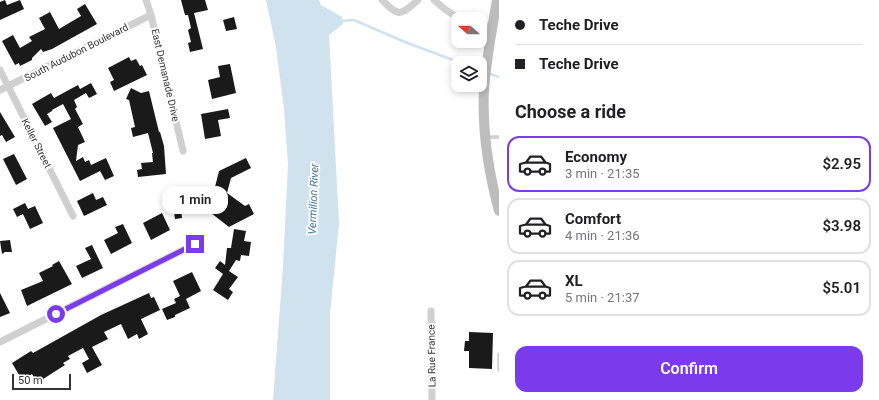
<!DOCTYPE html>
<meta charset="utf-8">
<style>
:root{--surface:#fff;--page:#f2f2f2;--text:#202124;--muted:#757577;--line:#e0e0e0;--accent:#7c3aed}
body{margin:0;font-family:Roboto,sans-serif;background:var(--page);color:var(--text);height:100vh;display:flex;flex-direction:column;font-size:15px;white-space:nowrap}
*{box-sizing:border-box;margin:0}
p{font-size:13px;color:var(--muted)}
.icon{flex:none;width:22px;height:22px;fill:none;stroke:currentColor;stroke-width:2;stroke-linecap:round;stroke-linejoin:round}
.map{position:relative;flex:1;overflow:hidden}
.panel{display:flex;flex-direction:column;background:var(--surface);width:380px}
.panel>*{flex:none}
.hud{display:grid;align-content:center;height:88px;padding:0 16px;background:var(--surface)}
.needle{width:26px;rotate:291deg}
.tools{position:absolute;left:451px;top:12px;display:grid;gap:8px}
.tools a{display:grid;place-items:center;width:36px;height:36px;border-radius:8px;background:var(--surface);box-shadow:0 2px 6px #0003;font-size:20px}
.scale{position:absolute;left:12px;bottom:10px;width:59px;box-sizing:border-box;padding-left:4px;border:2px solid #333;border-top:0;font-size:11px;line-height:14px;white-space:nowrap;color:#333;-webkit-text-stroke:3px #fff;paint-order:stroke}
.end{position:absolute;width:18px;height:18px;margin:-9px;border:5px solid #7c3aed;background:#fff;box-shadow:0 0 0 2px #fff}
.from{border-radius:50%}
.bubble{position:absolute;height:28px;border-radius:12px;background:var(--surface);box-shadow:0 2px 6px #0003;font-size:13px;font-weight:600;line-height:28px;text-align:center}
.hud b{display:flex;align-items:center;gap:14px;height:38px;font-size:15px}
.hud b+b{border-top:1px solid var(--line)}
.hud i{width:10px;height:10px;background:var(--text)}
ul{padding:0;list-style:none}
li{display:flex;align-items:center;gap:12px;height:56px;margin:0 8px 6px;padding:0 8px;border:2px solid var(--line);border-radius:12px}
li div{flex:1}
li b{display:block;font-size:15px}
li em{font-style:normal;font-weight:600}
li.on{border-color:var(--accent)}
li>.icon{width:36px;height:36px;stroke-width:1.5}
h2{padding:0 16px;font-size:18px;line-height:48px}
.button{display:flex;gap:8px;margin-top:auto;padding:8px 16px}
.button a{flex:1;height:46px;border-radius:12px;background:var(--accent);color:#fff;font-size:16px;font-weight:600;line-height:46px;text-align:center}
main{display:flex;flex:1;min-height:0}
.map>svg:first-child{display:block}
.water{fill:#cfe2ee}
.lines{fill:none;stroke-linecap:round;stroke-linejoin:round}
.stream{stroke:#cfe2ee;stroke-width:2.5}
.building{fill:#1a1a1a}
.service{stroke:#d0d0d0;stroke-width:3.5}
.minor{stroke:#d0d0d0;stroke-width:7}
.secondary{stroke:#bdbdbd;stroke-width:10}
.route{stroke:#7c3aed;stroke-width:5}
.labels{text-anchor:middle;stroke-width:4;stroke-linejoin:round;paint-order:stroke}
.street-label{font-size:10px;fill:#333;stroke:#fff}
.water-label{font-size:11px;font-style:italic;fill:#3f7597;stroke:#fff}
</style>
<main>
<div class="map">
<svg width="499" height="400" viewBox="0 0 499 400">
<rect width="100%" height="100%" fill="#fff"/>
<path class="water" d="M266,0H319L321,5L342,17L343,24L329,35L339,223L330,314V400H273L283,266L288,164L284,109L276,47Z"/>
<g class="lines">
<path class="stream" d="M341,21L354,20L405,42L461,63
M488,73L499,77"/>
</g>
<path class="building" d="M5,0L7,5L20,0L24,9L0,20V2Z
M181,0H205L208,10L194,13L203,49L190,52L188,43L191,42L188,30L191,28L188,15H185Z
M85,4L97,24L52,49L43,52L41,49L32,58V60L20,66L19,63L15,65L2,41L13,35L20,48L32,41L29,37L45,29L39,18L50,12L59,29L81,16L77,9Z
M234,17L237,29L226,31L223,20Z
M129,57L131,61L136,59L140,66L142,65L147,75L114,91L110,82L114,80L108,68Z
M230,64L236,93L212,99L208,80L220,77L218,66Z
M91,83L97,94L89,98L86,93L74,100L77,107L75,109L83,124L78,127L85,142L78,145L76,161L83,157L85,162L89,160L91,165L106,158L114,176L105,180L100,171L80,181L53,128L71,119L63,104L52,110V111L47,114L52,122L45,126L32,104L51,93L54,98L78,85L80,89Z
M131,88L141,93L149,91L159,132H160L164,146L166,174L138,177L137,170L142,169L141,163L153,162L152,153H153L148,133L133,137L131,128L135,127L129,100L126,99Z
M228,109L230,118L218,120L221,136L205,139L201,114Z
M0,112L15,137L6,142L2,135L0,136Z
M14,154L27,179L16,185L3,159Z
M246,158L251,168L231,178L227,193L245,206L249,204L254,214L229,227L211,213L218,189L213,195L219,171Z
M197,187L199,205L181,208L182,218L175,219L173,205H175L174,196L178,195L177,189Z
M93,193L96,200L103,197L107,205L84,216L77,201Z
M25,203L28,209L35,206L43,223L30,229L23,214L17,217L13,209Z
M162,213L170,230L151,240L143,223Z
M123,224L132,243L111,254L104,240L118,233L115,227Z
M234,229L246,231L244,241L251,242L249,256L241,255L240,261L236,260L229,271L238,277L229,289L233,292L228,300L213,290L223,274L215,268L220,261L225,265L227,248H231Z
M10,240L12,252H5L2,254L0,241Z
M92,245L103,268L82,278L76,266L91,259L85,248Z
M59,261L72,284L27,306L21,290L43,281L39,273L53,266L52,265Z
M192,272L201,291L186,299L190,308L175,315V317L167,320L162,309L176,303L174,299L180,296L173,281Z
M0,293L10,313L0,317Z
M149,293L151,298L154,297L160,310L141,319L148,334L139,339L137,334L128,339L121,324L104,332L108,339L92,347L102,365L87,373L82,363L89,359L83,348L68,356L70,359L63,363L65,365L37,383L32,374L22,380L12,363L31,351L33,353L101,315Z
M469,332L493,333L492,369L469,368V351H464L465,341H469Z"/>
<g class="lines">
<path class="service" d="M487,137H499
M499,354V370"/>
<path class="minor" d="M146,0L151,15L183,151
M382,0C399,17 400,16 418,0
M434,0L446,10L460,19
M480,25L492,27
M0,70L73,216
M0,90L151,15
M431,311L432,400
M0,342L195,244"/>
<path class="secondary" d="M497,0C492,30 486,60 484,90C482,129 489,174 499,211"/>
</g>
<g class="lines">
<path class="route" d="M56,314L195,244"/>
</g>
<g class="labels">
<g class="street-label">
<text transform="translate(76 52) rotate(-27)" y="4">South Audubon Boulevard</text>
<text transform="translate(166 75) rotate(77)" y="4">East Demanade Drive</text>
<text transform="translate(37 143) rotate(63)" y="4">Keller Street</text>
<text transform="translate(431 356) rotate(-91)" y="4">La Rue France</text>
</g>
<g class="water-label">
<text transform="translate(313 199) rotate(-88)" y="4">Vermilion River</text>
</g>
</g>
</svg>
<div class="tools">
<a><svg class="needle" viewBox="-14 -14 28 28"><path d="M0-13l5 13h-10z" fill="#e53935"/><path d="M0 13l5-13h-10z" fill="#757577"/></svg></a>
<a><svg class="icon" aria-label="layers" viewBox="0 0 24 24"><path d="M12 4l9 5-9 5-9-5zM3 14l9 5 9-5"/></svg></a>
</div>
<div class="scale">50 m</div>
<i class="end from" style="left:56px;top:314px"></i>
<i class="end" style="left:195px;top:244px"></i>
<div class="bubble" style="left:162px;top:186px;width:66px">1 min</div>
</div>
<section class="panel">
<div class="hud">
<b><i class="from"></i>Teche Drive</b>
<b><i></i>Teche Drive</b>
</div>
<h2>Choose a ride</h2>
<ul>
<li class="on"><svg class="icon" aria-label="car" viewBox="0 0 24 24"><path d="M5 17H2v-5l4-1 3-4h7l3 4 3 1v5h-3M9 17h6M6 11h13"/><circle cx="7" cy="17" r="2"/><circle cx="17" cy="17" r="2"/></svg><div><b>Economy</b><p>3 min · 21:35</p></div><em>$2.95</em></li>
<li><svg class="icon" aria-label="car" viewBox="0 0 24 24"><path d="M5 17H2v-5l4-1 3-4h7l3 4 3 1v5h-3M9 17h6M6 11h13"/><circle cx="7" cy="17" r="2"/><circle cx="17" cy="17" r="2"/></svg><div><b>Comfort</b><p>4 min · 21:36</p></div><em>$3.98</em></li>
<li><svg class="icon" aria-label="car" viewBox="0 0 24 24"><path d="M5 17H2v-5l4-1 3-4h7l3 4 3 1v5h-3M9 17h6M6 11h13"/><circle cx="7" cy="17" r="2"/><circle cx="17" cy="17" r="2"/></svg><div><b>XL</b><p>5 min · 21:37</p></div><em>$5.01</em></li>
</ul>
<div class="button"><a>Confirm</a></div>
</section>
</main>
